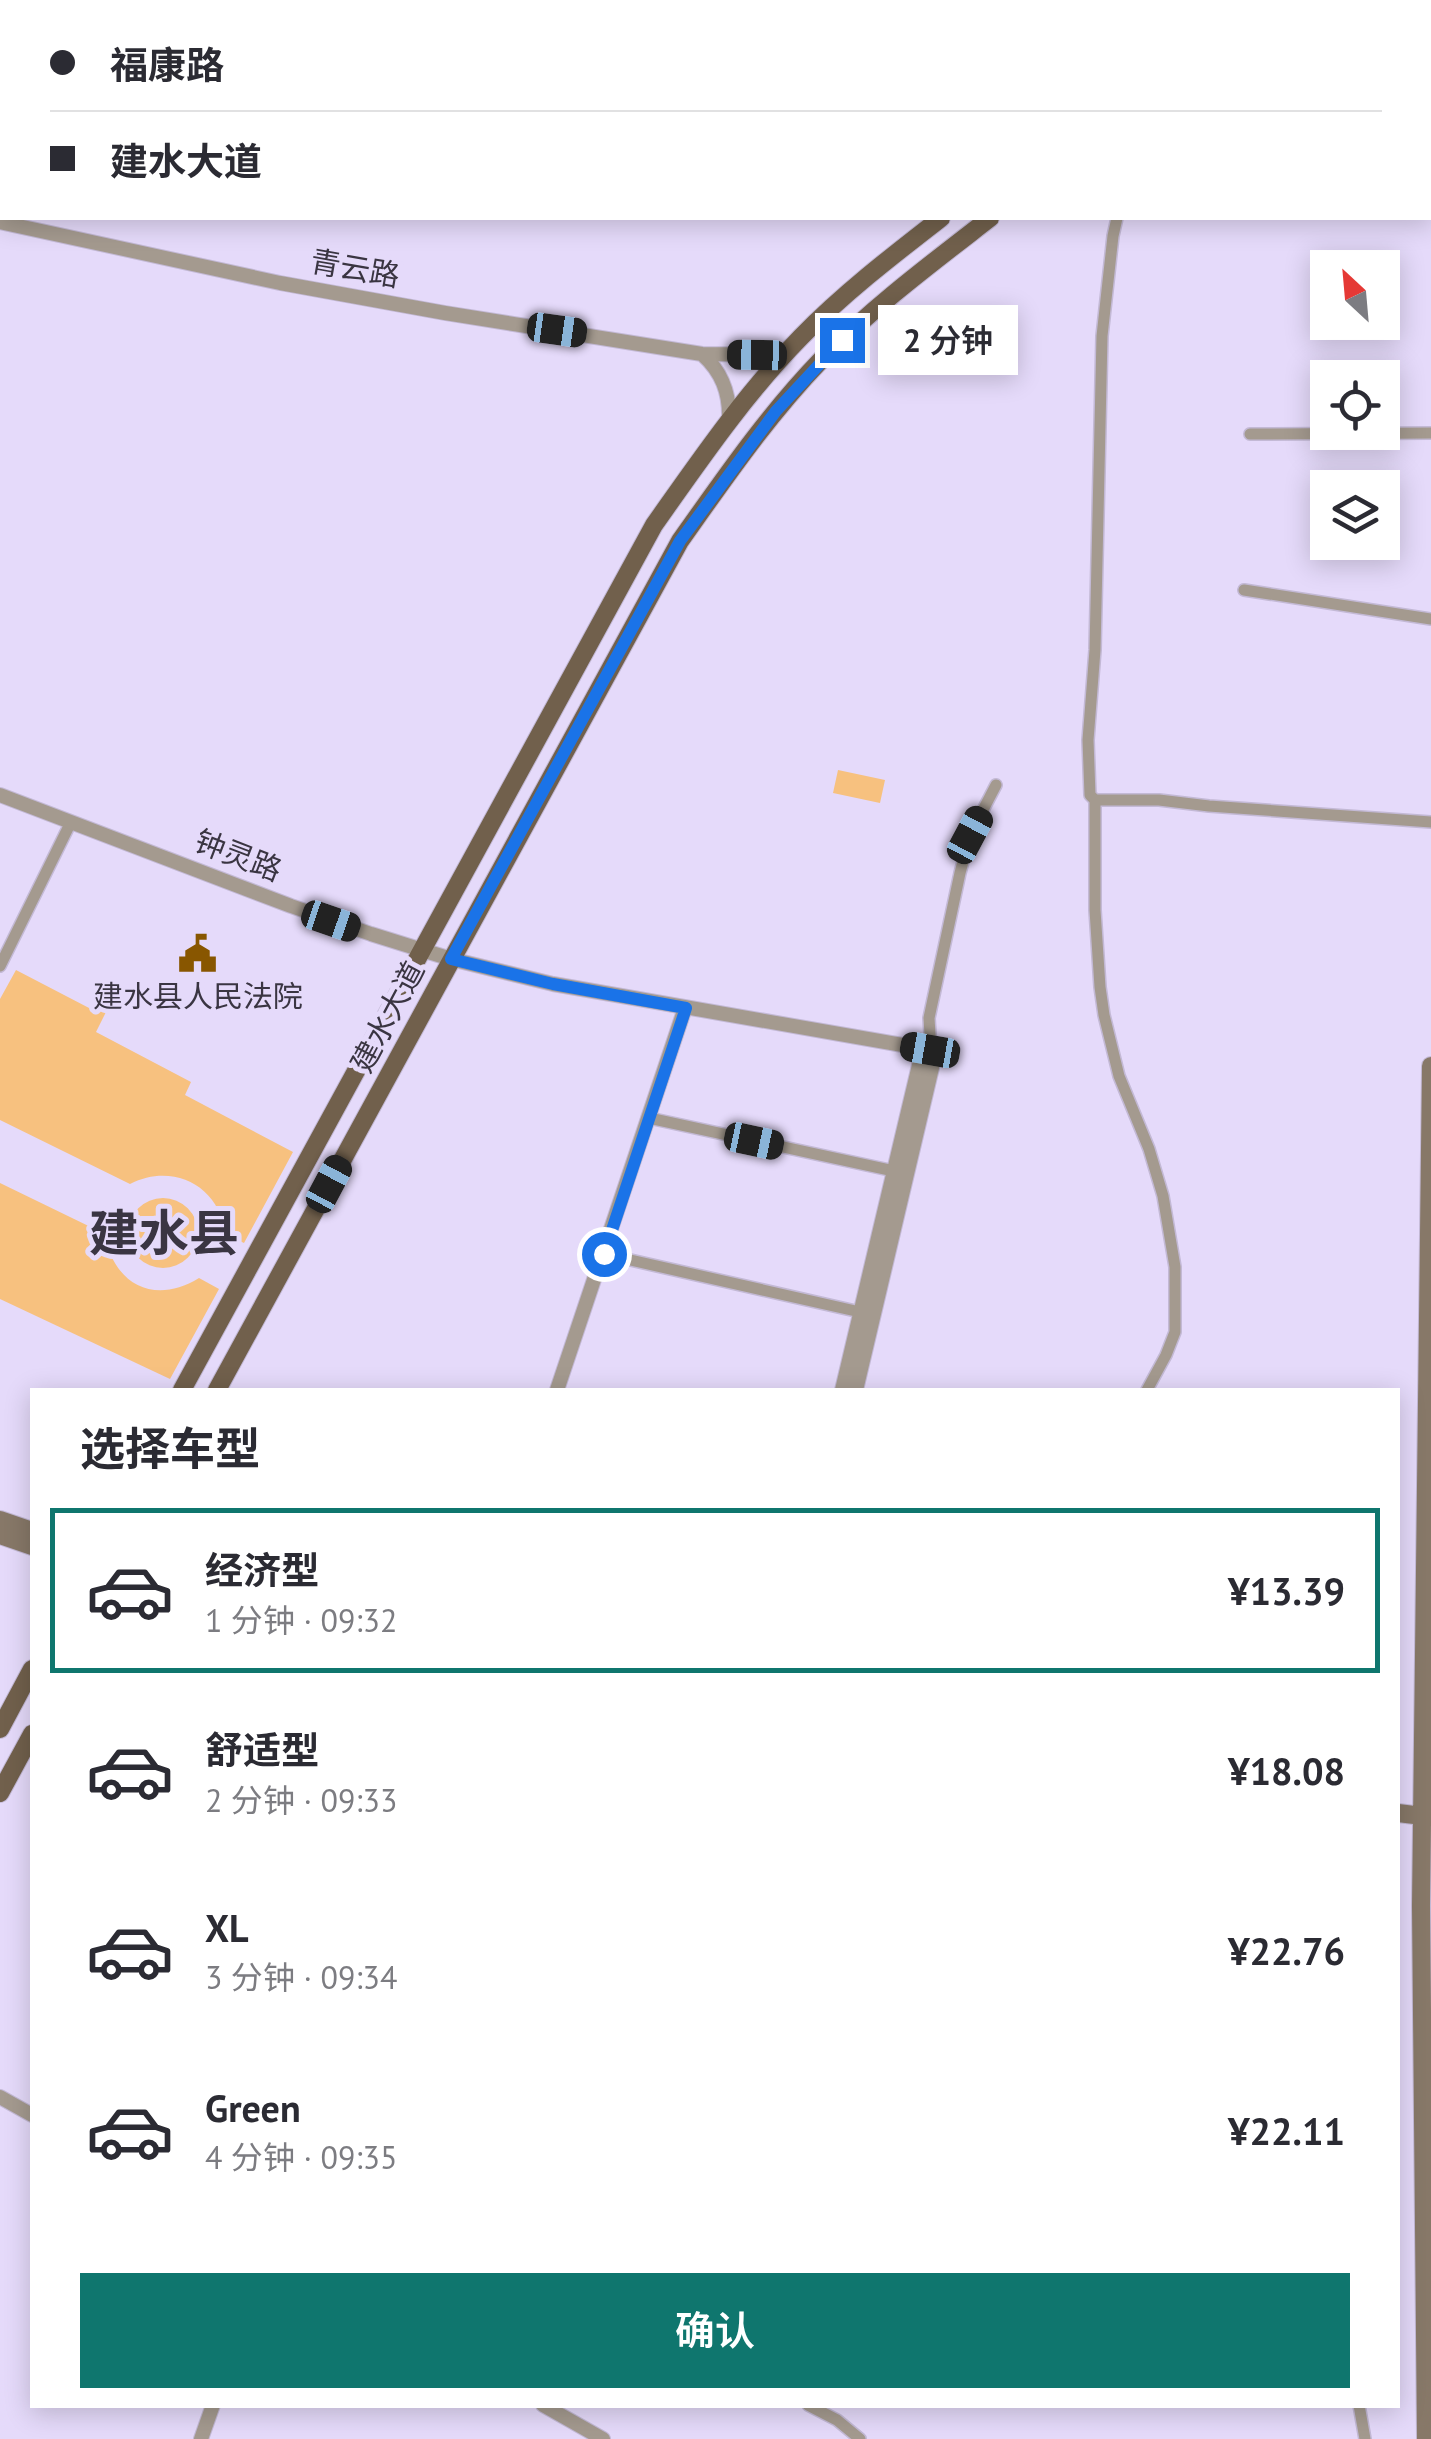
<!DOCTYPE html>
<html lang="zh">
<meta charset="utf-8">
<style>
:root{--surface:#fff;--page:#f2f2f3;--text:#2b2b33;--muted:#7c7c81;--line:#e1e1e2;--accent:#0f766e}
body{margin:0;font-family:"PT Sans","Noto Sans SC",sans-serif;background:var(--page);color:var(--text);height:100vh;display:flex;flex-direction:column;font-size:38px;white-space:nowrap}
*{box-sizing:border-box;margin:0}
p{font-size:32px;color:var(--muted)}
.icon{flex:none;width:55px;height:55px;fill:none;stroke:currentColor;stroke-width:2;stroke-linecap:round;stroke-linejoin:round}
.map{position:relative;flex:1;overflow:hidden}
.panel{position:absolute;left:30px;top:1388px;width:1370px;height:1020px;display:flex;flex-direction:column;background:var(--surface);border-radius:0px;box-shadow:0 5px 25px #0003}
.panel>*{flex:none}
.hud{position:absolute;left:0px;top:0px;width:1432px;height:220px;box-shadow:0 5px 25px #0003;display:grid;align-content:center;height:220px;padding:0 50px;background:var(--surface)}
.needle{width:65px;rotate:334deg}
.buttons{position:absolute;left:1310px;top:250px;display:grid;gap:20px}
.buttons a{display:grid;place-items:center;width:90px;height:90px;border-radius:0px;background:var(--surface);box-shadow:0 5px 25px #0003;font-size:50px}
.end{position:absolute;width:45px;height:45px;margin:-22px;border:12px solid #1a73e8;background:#fff;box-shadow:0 0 0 5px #fff}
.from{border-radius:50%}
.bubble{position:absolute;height:70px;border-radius:0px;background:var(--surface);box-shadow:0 5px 25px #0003;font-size:32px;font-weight:600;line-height:70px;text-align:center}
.car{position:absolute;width:30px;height:60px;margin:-30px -15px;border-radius:12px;box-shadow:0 0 8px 2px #0007;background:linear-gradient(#222 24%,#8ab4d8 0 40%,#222 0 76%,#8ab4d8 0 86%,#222 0)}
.hud b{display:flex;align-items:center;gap:35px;height:95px;font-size:38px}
.hud b+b{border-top:2px solid var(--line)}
.hud i{width:25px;height:25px;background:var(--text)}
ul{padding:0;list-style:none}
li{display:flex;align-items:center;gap:30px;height:165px;margin:0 20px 15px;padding:0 30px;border:5px solid transparent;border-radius:0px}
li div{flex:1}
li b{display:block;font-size:38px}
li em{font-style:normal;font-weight:600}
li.current{border-color:var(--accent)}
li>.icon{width:90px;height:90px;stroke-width:1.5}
h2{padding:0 50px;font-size:45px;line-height:120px}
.cta{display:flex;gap:20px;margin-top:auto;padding:20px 50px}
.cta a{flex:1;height:115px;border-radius:0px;background:var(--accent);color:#fff;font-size:40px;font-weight:600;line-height:115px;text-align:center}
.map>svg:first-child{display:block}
.green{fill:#f7c17f}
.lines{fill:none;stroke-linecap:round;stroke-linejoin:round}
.minor-casing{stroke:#c3b9d5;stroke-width:14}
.tertiary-casing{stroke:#c3b9d5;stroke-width:16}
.secondary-casing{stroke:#c3b9d5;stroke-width:20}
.primary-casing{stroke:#c3b9d5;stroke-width:20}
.minor{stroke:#a49a8f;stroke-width:11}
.tertiary{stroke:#a49a8f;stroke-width:14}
.secondary{stroke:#877868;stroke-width:18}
.primary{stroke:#71604c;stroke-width:18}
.route{stroke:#1a73e8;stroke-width:12}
.labels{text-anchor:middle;stroke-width:10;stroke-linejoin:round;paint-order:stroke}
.street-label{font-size:30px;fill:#3a3542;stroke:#e5dafa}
.poi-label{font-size:30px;fill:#3a3542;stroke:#e5dafa}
.town-label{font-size:50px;font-weight:bold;fill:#3a3542;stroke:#e5dafa}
</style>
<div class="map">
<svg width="1431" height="2439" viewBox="0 0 1431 2439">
<rect width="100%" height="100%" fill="#e5dafa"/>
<path class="green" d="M838,770L885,780L880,803L833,793Z
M16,970L91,1009L106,982L118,988L96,1032L191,1082L185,1095L293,1152L244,1243L225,1234C220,1186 173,1162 130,1184L0,1120V999Z
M0,1183L105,1234C113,1284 154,1306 199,1278L219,1289L170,1379L0,1299Z
M128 1233a35 35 0 1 1 70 0a35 35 0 1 1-70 0Z"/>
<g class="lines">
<defs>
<path id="minor" d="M1117,218L1113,236L1102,336L1095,650L1088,740L1090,795L1095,800V910L1100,987L1104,1015L1119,1076L1149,1149L1163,1196L1175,1267V1332L1166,1355L1147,1390
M1250,434L1431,433
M1244,590L1431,619
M1095,800H1159L1209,806L1431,822
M0,966L71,822
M931,1050L929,1018L960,873L970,835L996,785
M649,1118L894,1171
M604,1254L860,1312
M808,2405L837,2420L860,2439
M1359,2405L1365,2439"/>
<path id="tertiary" d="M0,222L280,283L445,313L702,354L784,355
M702,354C722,372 730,393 729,420
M0,795L291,906L371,934L451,959L553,984L931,1050
M557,1390L685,1008
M842,1390L919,1065L931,1050
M856,1390L932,1068L931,1050
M0,2097L32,2115
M543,2405L603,2439
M201,2439L213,2405"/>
<path id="secondary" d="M0,1520L32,1531
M0,1535L32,1546
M1398,1813L1431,1817
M1426,2439L1421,1906L1431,1066"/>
<path id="primary" d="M1213,2L1216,0
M1263,2L1266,0
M182,1390L654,525C700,460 745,394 801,337C844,293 892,256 941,218
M217,1390L680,541C724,479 767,416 821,360C873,307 932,263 990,218
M0,1729L32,1669
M0,1793L32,1734"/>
</defs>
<use href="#minor" class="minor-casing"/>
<use href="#tertiary" class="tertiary-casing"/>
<use href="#secondary" class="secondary-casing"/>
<use href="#primary" class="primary-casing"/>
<use href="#minor" class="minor"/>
<use href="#tertiary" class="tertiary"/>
<use href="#secondary" class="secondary"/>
<use href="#primary" class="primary"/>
</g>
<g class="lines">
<path class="route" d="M604,1254L686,1008L553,984L451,959L680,541L776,411L842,340"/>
</g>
<defs>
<symbol id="civic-bare" viewBox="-9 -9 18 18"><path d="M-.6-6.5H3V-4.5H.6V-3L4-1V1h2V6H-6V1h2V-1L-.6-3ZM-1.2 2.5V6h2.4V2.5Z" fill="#885600" stroke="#e5dafa" stroke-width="2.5" paint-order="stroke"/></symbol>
</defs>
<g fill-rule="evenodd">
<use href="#civic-bare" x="170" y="926" width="55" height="55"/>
</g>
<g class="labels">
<g class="street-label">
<text transform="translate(355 269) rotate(10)" y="10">青云路</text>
<text transform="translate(238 856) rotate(21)" y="10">钟灵路</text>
<text transform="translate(388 1017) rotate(-62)" y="10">建水大道</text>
</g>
<g class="poi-label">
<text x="198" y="1007">建水县人民法院</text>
</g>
<g class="town-label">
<text x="164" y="1251">建水县</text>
</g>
</g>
</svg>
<div class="buttons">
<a><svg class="needle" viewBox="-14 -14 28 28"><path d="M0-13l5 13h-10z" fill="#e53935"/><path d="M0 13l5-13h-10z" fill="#7c7c81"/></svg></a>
<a><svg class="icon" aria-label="locate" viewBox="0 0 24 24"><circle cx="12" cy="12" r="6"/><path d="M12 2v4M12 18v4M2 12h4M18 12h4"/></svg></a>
<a><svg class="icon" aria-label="layers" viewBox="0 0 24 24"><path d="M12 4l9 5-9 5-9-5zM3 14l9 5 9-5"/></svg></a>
</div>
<i class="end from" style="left:604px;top:1254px"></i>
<i class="end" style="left:842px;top:340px"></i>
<div class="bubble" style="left:878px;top:305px;width:140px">2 分钟</div>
<i class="car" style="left:557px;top:330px;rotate:98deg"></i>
<i class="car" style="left:757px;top:355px;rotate:271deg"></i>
<i class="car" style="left:970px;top:835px;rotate:28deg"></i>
<i class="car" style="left:331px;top:921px;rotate:109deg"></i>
<i class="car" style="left:930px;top:1050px;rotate:280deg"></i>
<i class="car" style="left:754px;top:1141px;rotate:102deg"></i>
<i class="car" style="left:329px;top:1184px;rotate:28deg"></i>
<div class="hud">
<b><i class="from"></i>福康路</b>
<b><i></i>建水大道</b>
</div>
<section class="panel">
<h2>选择车型</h2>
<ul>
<li class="current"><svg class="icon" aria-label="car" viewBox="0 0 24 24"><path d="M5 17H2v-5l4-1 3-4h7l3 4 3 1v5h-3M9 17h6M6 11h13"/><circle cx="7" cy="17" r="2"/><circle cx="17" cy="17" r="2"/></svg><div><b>经济型</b><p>1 分钟 · 09:32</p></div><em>¥13.39</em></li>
<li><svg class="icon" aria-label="car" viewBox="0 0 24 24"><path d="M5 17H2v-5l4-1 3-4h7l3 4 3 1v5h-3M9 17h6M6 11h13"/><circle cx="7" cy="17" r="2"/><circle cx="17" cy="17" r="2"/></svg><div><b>舒适型</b><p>2 分钟 · 09:33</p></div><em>¥18.08</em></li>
<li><svg class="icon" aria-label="car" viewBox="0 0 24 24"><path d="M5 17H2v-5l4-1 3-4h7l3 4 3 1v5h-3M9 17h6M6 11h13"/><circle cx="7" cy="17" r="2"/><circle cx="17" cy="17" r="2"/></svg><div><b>XL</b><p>3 分钟 · 09:34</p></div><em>¥22.76</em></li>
<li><svg class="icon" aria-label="car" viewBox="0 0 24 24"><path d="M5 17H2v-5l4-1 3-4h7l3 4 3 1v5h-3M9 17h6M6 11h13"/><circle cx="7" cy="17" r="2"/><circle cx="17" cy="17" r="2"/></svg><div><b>Green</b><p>4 分钟 · 09:35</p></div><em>¥22.11</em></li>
</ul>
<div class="cta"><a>确认</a></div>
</section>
</div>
